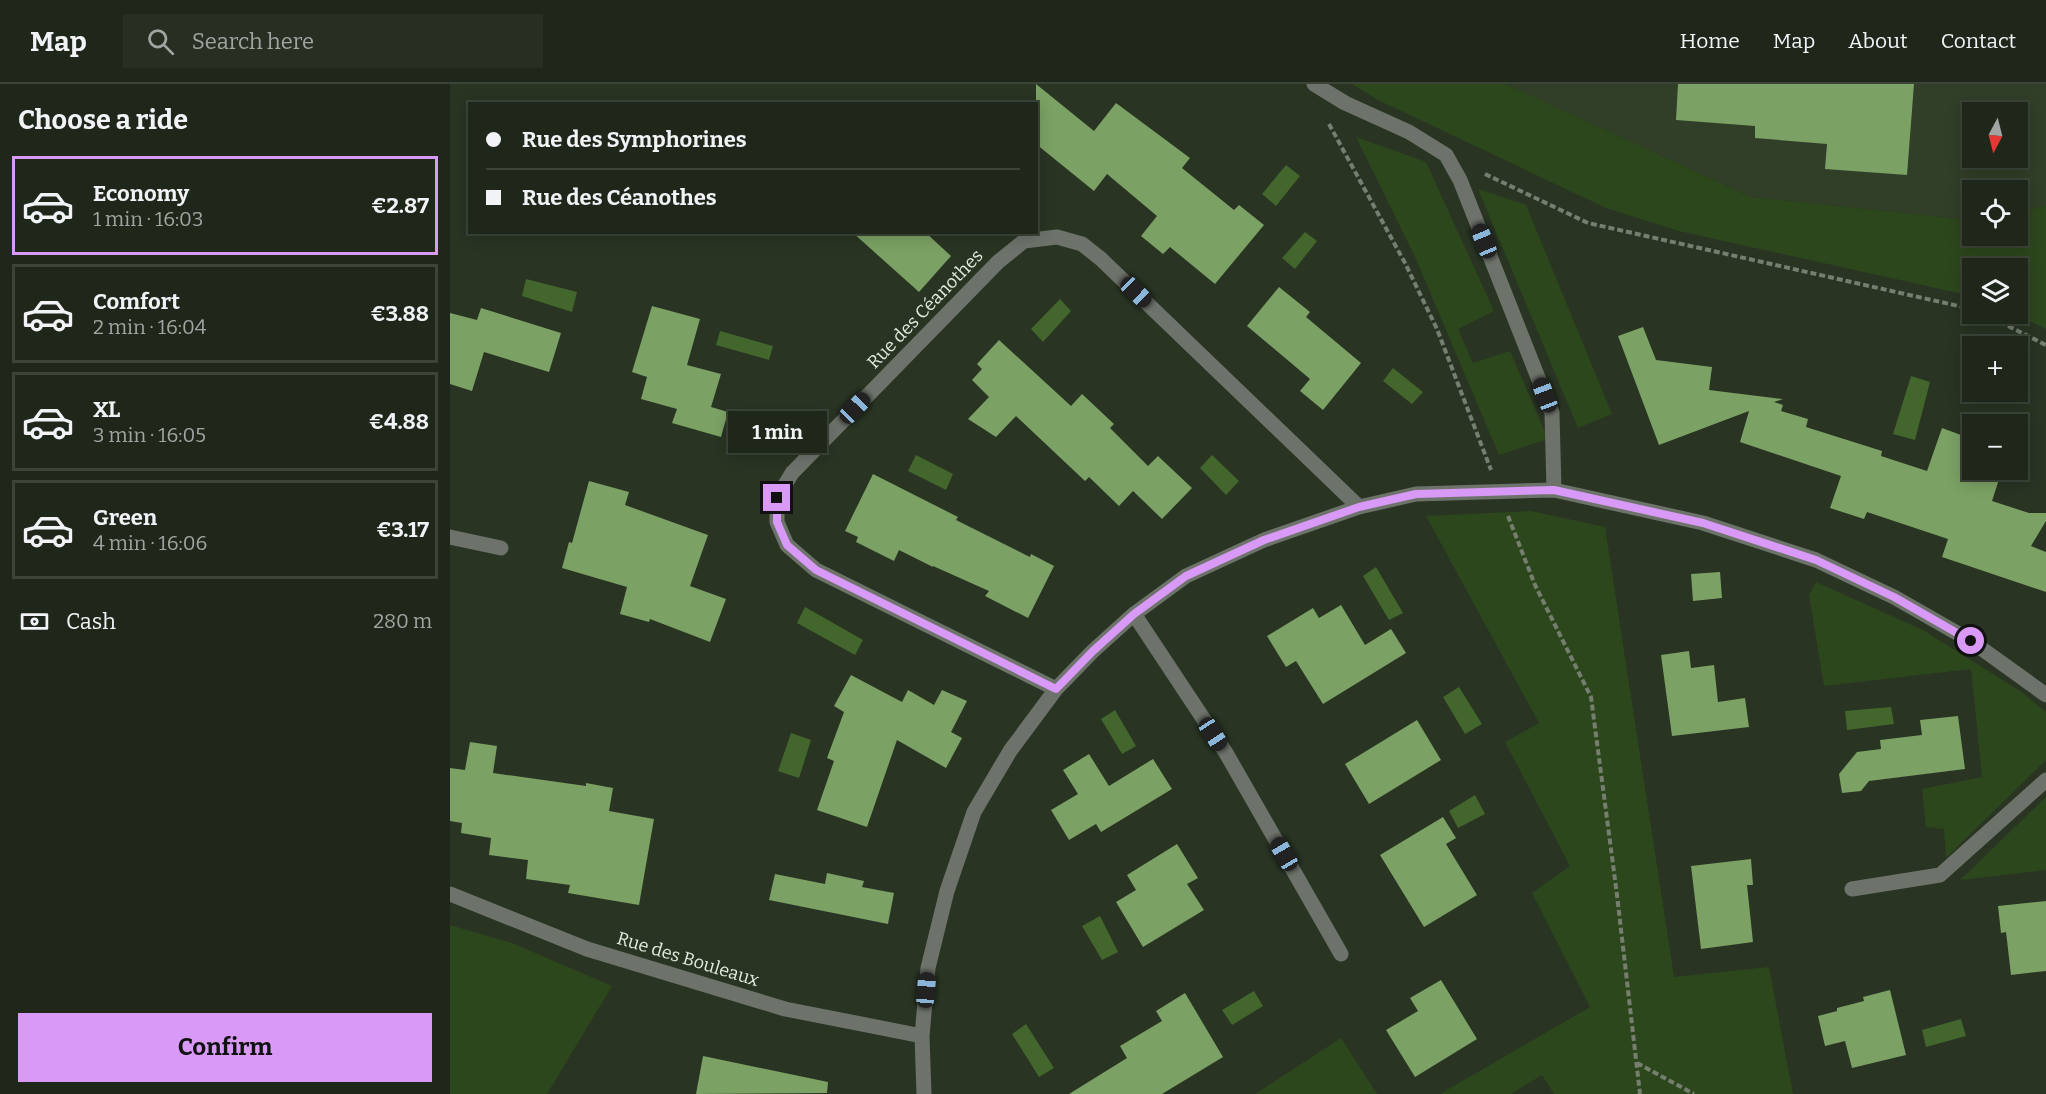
<!DOCTYPE html>
<meta charset="utf-8">
<style>
:root{--surface:#1f271a;--page:#272f23;--text:#f1f3f6;--muted:#a1a5a2;--line:#3c4439;--accent:#d99af7}
body{margin:0;font-family:Bitter,serif;background:var(--page);color:var(--text);height:100vh;display:flex;flex-direction:column;font-size:22px;white-space:nowrap}
*{box-sizing:border-box;margin:0}
p{font-size:20px;color:var(--muted)}
.icon{flex:none;width:33px;height:33px;fill:none;stroke:currentColor;stroke-width:2;stroke-linecap:round;stroke-linejoin:round}
.map{position:relative;flex:1;overflow:hidden}
.side{display:flex;flex-direction:column;background:var(--surface);width:450px}
.side>*{flex:none}
.banner{position:absolute;left:18px;top:18px;width:570px;height:132px;border-radius:0px;box-shadow:0 3px 15px #0003,0 0 0 2px var(--line);display:grid;align-content:center;height:132px;padding:0 18px;background:var(--surface)}
.needle{width:39px;rotate:187deg}
.fabs{position:absolute;left:1512px;top:18px;display:grid;gap:12px}
.fabs a{display:grid;place-items:center;width:66px;height:66px;border-radius:0px;background:var(--surface);box-shadow:0 3px 15px #0003,0 0 0 2px var(--line);font-size:30px}
.end{position:absolute;width:27px;height:27px;margin:-14px;border:8px solid #d99af7;background:#111;box-shadow:0 0 0 3px #111}
.from{border-radius:50%}
.bubble{position:absolute;height:42px;border-radius:0px;background:var(--surface);box-shadow:0 3px 15px #0003,0 0 0 2px var(--line);font-size:20px;font-weight:700;line-height:42px;text-align:center}
.car{position:absolute;width:18px;height:36px;margin:-18px -9px;border-radius:8px;box-shadow:0 0 4px 2px #0007;background:linear-gradient(#222 24%,#8ab4d8 0 40%,#222 0 76%,#8ab4d8 0 86%,#222 0)}
.banner b{display:flex;align-items:center;gap:21px;height:57px;font-size:22px}
.banner b+b{border-top:2px solid var(--line)}
.banner i{width:15px;height:15px;background:var(--text)}
ul{padding:0;list-style:none}
li{display:flex;align-items:center;gap:18px;height:99px;margin:0 12px 9px;padding:0 6px;border:3px solid var(--line);border-radius:0px}
li div{flex:1}
li b{display:block;font-size:22px}
li em{font-style:normal;font-weight:700}
li.active{border-color:var(--accent)}
li>.icon{width:54px;height:54px;stroke-width:1.5}
h2{padding:0 18px;font-size:27px;line-height:72px}
.pay{display:flex;align-items:center;gap:15px;height:66px;padding:0 18px;font-size:22px}
.pay p{margin-inline-start:auto}
.primary-button{display:flex;gap:12px;margin-top:auto;padding:12px 18px}
.primary-button a{flex:1;height:69px;border-radius:0px;background:var(--accent);color:#111;font-size:24px;font-weight:700;line-height:69px;text-align:center}
header{display:flex;align-items:center;gap:36px;box-sizing:border-box;height:84px;padding:0 30px;background:var(--surface);border-bottom:2px solid var(--line)}
header strong{font-size:28px}
nav{display:flex;gap:33px;margin-inline-start:auto;font-size:21px}
.search{width:420px;height:54px;background:var(--page);display:flex;align-items:center;gap:15px;box-sizing:border-box;padding:0 21px;border-radius:0px;color:var(--muted);font-size:22px}
main{display:flex;flex:1;min-height:0}
.map>svg:first-child{display:block}
.built{fill:#313e28;fill-rule:evenodd}
.green{fill:#2d471c}
.water{fill:#43662c}
.building{fill:#7ba164}
.lines{fill:none;stroke-linecap:round;stroke-linejoin:round}
.path{stroke:#757e6f;stroke-width:4;stroke-dasharray:6 3;stroke-linecap:butt}
.minor{stroke:#6d736a;stroke-width:15}
.route{stroke:#d99af7;stroke-width:8}
.labels{text-anchor:middle;stroke-width:6;stroke-linejoin:round;paint-order:stroke}
.street-label{font-size:18px;fill:#e3eadf;stroke:#293423}
</style>
<header>
<strong>Map</strong>
<div class="search"><svg class="icon" aria-label="search" viewBox="0 0 24 24"><circle cx="10" cy="10" r="6"/><path d="M15 15l6 6"/></svg>Search here</div>
<nav><a>Home</a><a>Map</a><a>About</a><a>Contact</a></nav>
</header>
<main>
<section class="side">
<h2>Choose a ride</h2>
<ul>
<li class="active"><svg class="icon" aria-label="car" viewBox="0 0 24 24"><path d="M5 17H2v-5l4-1 3-4h7l3 4 3 1v5h-3M9 17h6M6 11h13"/><circle cx="7" cy="17" r="2"/><circle cx="17" cy="17" r="2"/></svg><div><b>Economy</b><p>1 min · 16:03</p></div><em>€2.87</em></li>
<li><svg class="icon" aria-label="car" viewBox="0 0 24 24"><path d="M5 17H2v-5l4-1 3-4h7l3 4 3 1v5h-3M9 17h6M6 11h13"/><circle cx="7" cy="17" r="2"/><circle cx="17" cy="17" r="2"/></svg><div><b>Comfort</b><p>2 min · 16:04</p></div><em>€3.88</em></li>
<li><svg class="icon" aria-label="car" viewBox="0 0 24 24"><path d="M5 17H2v-5l4-1 3-4h7l3 4 3 1v5h-3M9 17h6M6 11h13"/><circle cx="7" cy="17" r="2"/><circle cx="17" cy="17" r="2"/></svg><div><b>XL</b><p>3 min · 16:05</p></div><em>€4.88</em></li>
<li><svg class="icon" aria-label="car" viewBox="0 0 24 24"><path d="M5 17H2v-5l4-1 3-4h7l3 4 3 1v5h-3M9 17h6M6 11h13"/><circle cx="7" cy="17" r="2"/><circle cx="17" cy="17" r="2"/></svg><div><b>Green</b><p>4 min · 16:06</p></div><em>€3.17</em></li>
</ul>
<div class="pay"><svg class="icon" aria-label="cash" viewBox="0 0 24 24"><path d="M3 7h18v10H3z"/><circle cx="12" cy="12" r="2"/></svg>Cash<p>280 m</p></div>
<div class="primary-button"><a>Confirm</a></div>
</section>
<div class="map">
<svg width="1596" height="1010" viewBox="0 0 1596 1010">
<rect width="100%" height="100%" fill="#293423"/>
<path class="built" d="M1056,0H1596V121L1568,130V106H1522V136L1301,113ZM1522,28H1568V74H1522Z"/>
<path class="green" d="M902,0H1056L1301,113L1522,136V152H1568V130L1596,121V245L1565,230H1568V184H1522V212L1229,147L1156,124L928,16Z
M906,53L976,78L1044,227L1008,245L1023,279L1060,267L1098,355L1049,371L966,175Z
M1028,105L1076,121L1162,330L1128,344Z
M1081,427L1155,443L1224,893L1319,883L1343,1010H1104L1092,991L1061,1010H990L1140,923L1082,809L1120,782L1055,658L1089,639L976,432Z
M1366,498L1473,546L1573,609L1596,628V676L1496,774L1494,745L1476,743L1472,705L1532,693L1521,585L1374,602L1359,511Z
M1596,713V786L1510,796Z
M0,841L62,859L162,902L97,1010H0Z
M891,954L927,1010H805Z"/>
<path class="water" d="M836,81L850,92L826,122L812,110Z
M855,148L867,157L845,185L832,174Z
M76,195L127,208L122,228L72,212Z
M610,215L621,227L593,258L581,245Z
M270,247L323,262L319,276L266,261Z
M943,284L973,308L962,320L933,297Z
M1461,292L1480,298L1465,356L1443,350Z
M466,371L503,390L496,406L458,387Z
M762,371L789,397L776,411L750,384Z
M926,483L953,529L939,536L913,492Z
M355,523L413,556L405,571L347,539Z
M1009,603L1032,640L1015,650L993,613Z
M1441,623L1444,640L1397,646L1395,627Z
M665,626L686,662L672,670L651,635Z
M341,649L361,656L349,694L328,687Z
M1025,711L1035,730L1008,744L999,727Z
M650,832L668,868L652,876L632,842Z
M804,907L813,922L782,941L772,926Z
M1511,935L1516,952L1476,963L1472,946Z
M576,940L604,984L589,993L562,950Z"/>
<path class="building" d="M586,0L644,47L666,19L740,74L732,84L784,126L789,121L814,141L765,200L720,163L713,170L691,152L707,132L657,90L644,107L586,60Z
M1228,0H1464L1457,91L1375,85L1377,60L1305,54V42L1226,36Z
M402,148H475L501,172L469,208Z
M829,203L860,228L856,233L911,279L873,326L850,307L860,295L797,242Z
M202,222L250,235L237,281L271,290L261,323L278,328L271,353L222,339L227,325L191,315L197,293L182,288Z
M31,224L111,249L99,288L34,268L22,307L0,300V229L27,236Z
M1193,243L1206,276L1262,283L1259,306L1333,315L1324,318L1333,321L1331,327L1358,335L1356,343L1432,367L1431,372L1477,387L1492,344L1522,355V386H1552L1542,417L1579,429H1596V437L1581,462L1596,468V508L1492,473L1498,455L1417,428L1414,435L1380,424L1391,392L1290,358L1299,327L1209,361L1168,252Z
M549,256L621,322L632,310L664,340L660,344L698,382L708,372L742,404L712,435L683,407L669,422L639,393L635,397L566,332L546,353L518,335L539,313L522,296L532,285L527,280Z
M423,390L508,433L506,436L580,473L581,470L604,482L578,534L535,512L539,507L483,482V483L449,466L444,477L406,458L408,453L395,447Z
M139,397L179,408L175,421L258,451L240,502L276,515L260,558L200,535L199,538L170,530L177,503L112,484L119,458L122,459Z
M1270,488L1272,514L1243,517L1241,490Z
M891,521L915,561L941,545L956,569L873,620L846,577L836,583L817,552L863,524L869,534Z
M1239,567L1241,584L1264,581L1268,618L1295,614L1299,643L1222,652L1211,571Z
M401,591L452,618L458,606L484,621L492,606L517,617L501,648L512,654L496,684L447,656L417,743L367,726L384,677L377,674L394,628L384,622Z
M1508,632L1515,685L1419,697L1411,707L1392,709L1389,690L1407,668L1431,665L1430,656L1472,651L1470,636Z
M967,636L991,676L919,720L895,680Z
M20,658L47,662L43,689L136,702V699L163,704L159,727L204,735L189,821L118,809L120,801L76,795L78,776L39,771L41,754L11,749L12,739L0,737V684L15,686Z
M639,670L659,702L703,675L722,705L651,748L646,740L619,756L601,726L628,710L613,686Z
M993,733L1006,754L996,760L1027,811L974,843L930,771Z
M727,760L748,794L737,800L754,826L693,863L666,818L686,806L677,791Z
M1301,775L1303,801H1297L1303,858L1251,865L1241,782Z
M377,789L414,797L412,803L444,809L438,840L319,816L325,790L375,800Z
M1596,817V887L1561,891L1556,848L1551,849L1548,822Z
M991,896L1027,955L965,993L936,946L968,927L960,914Z
M1440,906L1456,971L1402,984L1395,957L1375,962L1368,932L1387,927V924L1414,917L1413,913Z
M735,909L773,973L712,1010H619L677,974L670,962L712,937L706,927Z
M253,972L378,998L377,1009L246,1010Z"/>
<g class="lines">
<path class="path" d="M879,40L955,179L987,245L1041,386
M1035,90L1138,139L1522,225
M1534,230L1596,261
M1058,432L1085,501L1141,613L1167,811L1190,1010
M1187,979L1244,1010"/>
<path class="minor" d="M864,0L895,19L959,48L996,71L1010,96L1102,329L1104,406
M0,453L51,464
M684,530L776,669L891,870
M606,605L366,486L337,461L327,438V414L342,389L548,178L574,157L607,153L632,160L651,175L909,423
M1402,805L1490,791L1596,696
M0,810L137,865L335,925L472,952
M474,1010L472,952L478,884L497,807L524,728L560,667L606,605L643,567L684,530L736,492L814,456L909,423L966,410L1104,406L1253,439L1366,476L1444,513L1521,557L1596,611"/>
</g>
<g class="lines">
<path class="route" d="M327,414V438L337,461L366,486L606,605L643,567L684,530L736,492L814,456L909,423L966,410L1104,406L1253,439L1366,476L1444,513L1521,557"/>
</g>
<g class="labels">
<g class="street-label">
<text transform="translate(475 225) rotate(-46)" y="6">Rue des Céanothes</text>
<text transform="translate(238 875) rotate(17)" y="6">Rue des Bouleaux</text>
</g>
</g>
</svg>
<div class="fabs">
<a><svg class="needle" viewBox="-14 -14 28 28"><path d="M0-13l5 13h-10z" fill="#e53935"/><path d="M0 13l5-13h-10z" fill="#a1a5a2"/></svg></a>
<a><svg class="icon" aria-label="locate" viewBox="0 0 24 24"><circle cx="12" cy="12" r="6"/><path d="M12 2v4M12 18v4M2 12h4M18 12h4"/></svg></a>
<a><svg class="icon" aria-label="layers" viewBox="0 0 24 24"><path d="M12 4l9 5-9 5-9-5zM3 14l9 5 9-5"/></svg></a>
<a>+</a>
<a>−</a>
</div>
<i class="end from" style="left:1521px;top:557px"></i>
<i class="end" style="left:327px;top:414px"></i>
<div class="bubble" style="left:278px;top:327px;width:99px">1 min</div>
<i class="car" style="left:1034px;top:157px;rotate:338deg"></i>
<i class="car" style="left:686px;top:208px;rotate:134deg"></i>
<i class="car" style="left:1095px;top:311px;rotate:339deg"></i>
<i class="car" style="left:405px;top:324px;rotate:44deg"></i>
<i class="car" style="left:763px;top:650px;rotate:147deg"></i>
<i class="car" style="left:834px;top:770px;rotate:330deg"></i>
<i class="car" style="left:476px;top:906px;rotate:5deg"></i>
<div class="banner">
<b><i class="from"></i>Rue des Symphorines</b>
<b><i></i>Rue des Céanothes</b>
</div>
</div>
</main>
